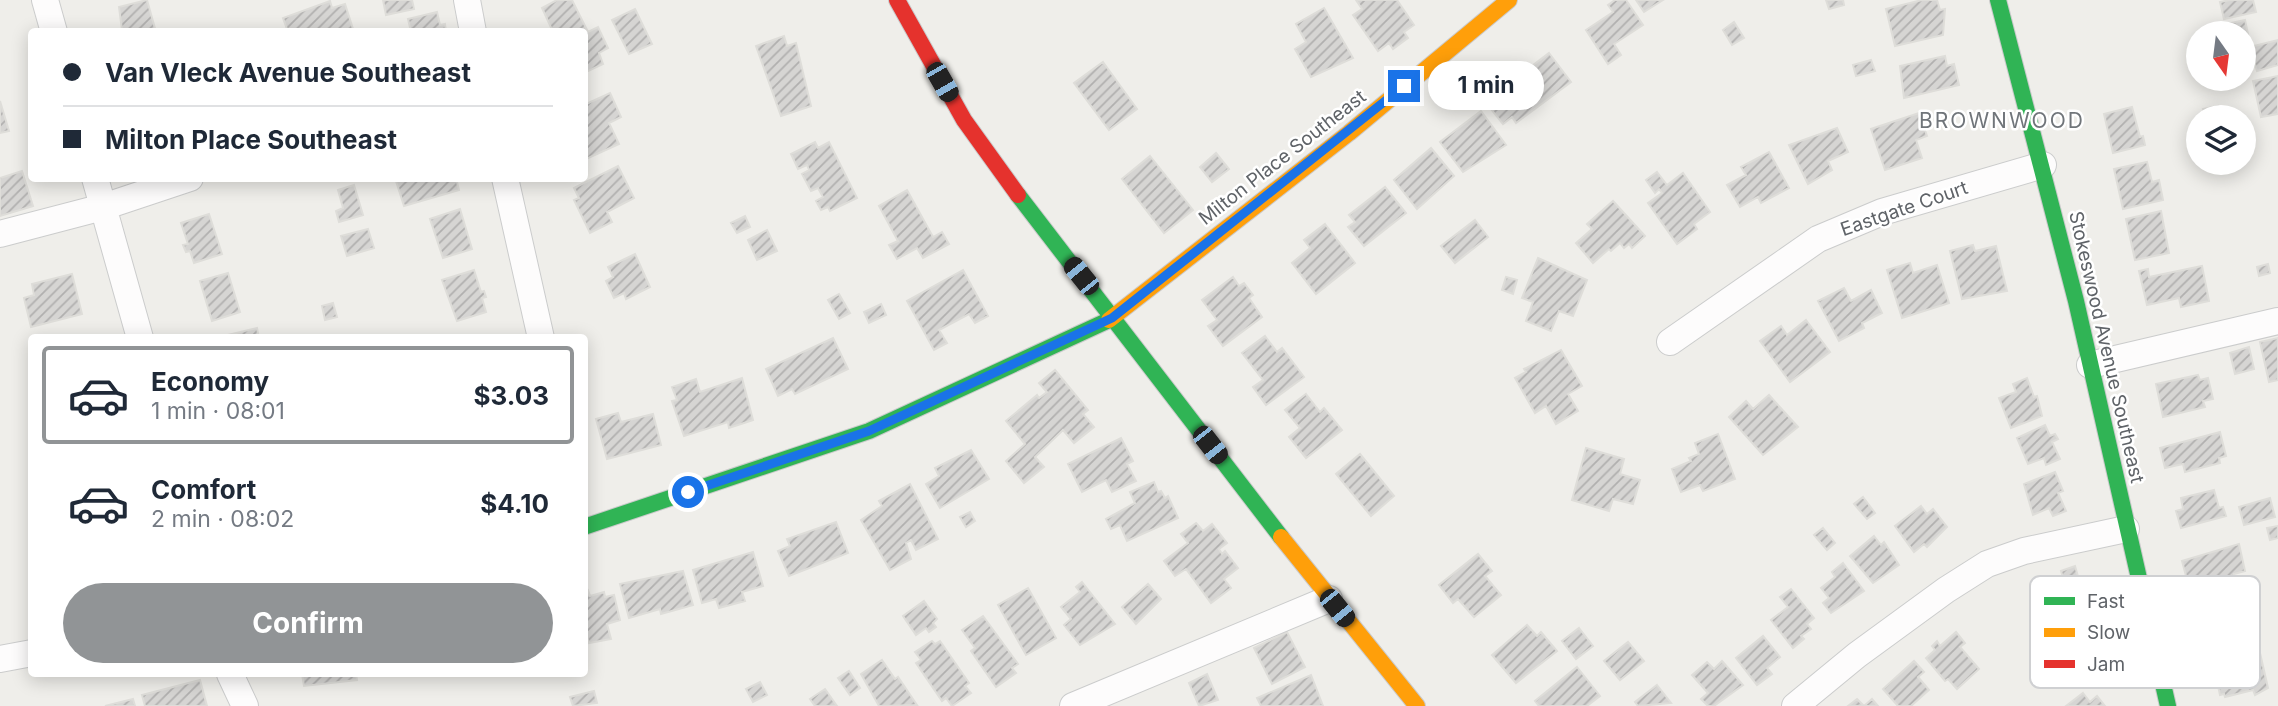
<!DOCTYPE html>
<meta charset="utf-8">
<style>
:root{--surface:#fff;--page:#f6f6f7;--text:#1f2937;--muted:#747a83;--line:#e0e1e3;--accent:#919496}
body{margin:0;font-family:Inter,sans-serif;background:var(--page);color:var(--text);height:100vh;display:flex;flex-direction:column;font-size:26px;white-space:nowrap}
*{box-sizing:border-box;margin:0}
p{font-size:23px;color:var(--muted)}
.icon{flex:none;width:38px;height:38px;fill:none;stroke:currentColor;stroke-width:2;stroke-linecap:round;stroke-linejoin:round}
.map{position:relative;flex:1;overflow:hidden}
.drawer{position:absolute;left:28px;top:334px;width:560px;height:343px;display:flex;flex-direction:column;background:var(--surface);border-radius:7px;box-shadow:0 4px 18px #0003}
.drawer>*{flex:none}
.top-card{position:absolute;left:28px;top:28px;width:560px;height:154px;border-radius:7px;box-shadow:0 4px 18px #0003;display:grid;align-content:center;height:154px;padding:0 35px;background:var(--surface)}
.needle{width:46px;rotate:166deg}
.tools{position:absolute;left:2186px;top:21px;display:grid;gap:14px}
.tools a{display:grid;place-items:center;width:70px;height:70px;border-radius:50%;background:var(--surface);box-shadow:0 4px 18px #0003;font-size:35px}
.end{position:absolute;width:32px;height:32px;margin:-16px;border:9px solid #1a73e8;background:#fff;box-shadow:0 0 0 4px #fff}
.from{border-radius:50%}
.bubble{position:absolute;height:49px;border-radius:24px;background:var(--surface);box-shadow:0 4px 18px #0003;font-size:23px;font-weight:700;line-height:49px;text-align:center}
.car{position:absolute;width:21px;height:42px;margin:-21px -10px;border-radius:9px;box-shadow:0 0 5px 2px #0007;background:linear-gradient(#222 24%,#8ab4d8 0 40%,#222 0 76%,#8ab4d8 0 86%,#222 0)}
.top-card b{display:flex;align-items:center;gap:24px;height:66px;font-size:26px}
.top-card b+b{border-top:2px solid var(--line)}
.top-card i{width:18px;height:18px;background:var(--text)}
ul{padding:12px 0 0;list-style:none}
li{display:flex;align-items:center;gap:21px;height:98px;margin:0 14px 10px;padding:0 21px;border:4px solid transparent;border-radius:7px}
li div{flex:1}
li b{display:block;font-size:26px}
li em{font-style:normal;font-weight:700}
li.on{border-color:var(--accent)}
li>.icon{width:63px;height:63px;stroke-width:1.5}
.cta{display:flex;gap:14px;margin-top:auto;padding:14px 35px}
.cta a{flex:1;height:80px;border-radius:42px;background:var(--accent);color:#fff;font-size:28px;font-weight:700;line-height:80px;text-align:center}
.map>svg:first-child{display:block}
.building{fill:url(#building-hatch);stroke:#deddd9;stroke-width:2}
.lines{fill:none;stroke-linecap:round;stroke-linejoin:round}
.street-casing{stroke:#cbcccc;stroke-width:28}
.fast-casing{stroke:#cacacb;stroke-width:18}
.slow-casing{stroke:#cacacb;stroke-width:18}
.jam-casing{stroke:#cacacb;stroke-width:18}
.street{stroke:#fdfcfc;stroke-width:26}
.fast{stroke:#30b455;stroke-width:16}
.slow{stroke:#ff9f0a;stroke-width:16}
.jam{stroke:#e5322d;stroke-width:16}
.route{stroke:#1a73e8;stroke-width:9}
.labels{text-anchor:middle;stroke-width:5;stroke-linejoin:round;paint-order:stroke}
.street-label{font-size:19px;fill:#5f6368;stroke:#fff}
.neighbourhood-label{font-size:21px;letter-spacing:2px;fill:#70757a;stroke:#fff}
.key{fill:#fff;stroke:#cfd0d2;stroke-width:2}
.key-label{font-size:19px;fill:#5f6368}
</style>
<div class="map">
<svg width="2278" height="706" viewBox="0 0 2278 706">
<defs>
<pattern id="building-hatch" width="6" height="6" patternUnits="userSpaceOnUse" patternTransform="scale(1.75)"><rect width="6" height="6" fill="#d6d5d3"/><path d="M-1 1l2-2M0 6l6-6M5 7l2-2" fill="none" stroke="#b1b0af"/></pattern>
</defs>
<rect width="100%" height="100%" fill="#efeeea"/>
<path class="building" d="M147,0L156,32H118L122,30L119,7Z
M383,0H412L414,9L386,15Z
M557,0H572L588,32L598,27L608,48L599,53L603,64L584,73V32H553L542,8Z
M1356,0H1397L1414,25L1404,32L1408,38L1393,49L1389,43L1378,51L1353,15L1362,9Z
M1615,0H1626L1643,25L1614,44L1621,55L1608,64L1586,30L1613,12L1608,5Z
M1636,0H1663L1644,12Z
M1826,0H1843L1844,5L1829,9Z
M1922,0H1937L1940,10L1945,9L1943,35L1895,46L1886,9Z
M2230,0H2253L2256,12L2224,19L2220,2Z
M330,1L332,8L345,4L354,32H288L283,18Z
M1324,8L1353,58L1311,77L1295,49L1306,42L1296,24Z
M635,9L652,44L629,54L612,20Z
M437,12L440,25L445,24L446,32H411L408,19Z
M2245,20L2248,34L2224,33L2222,25Z
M1734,22L1744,38L1732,45L1723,30Z
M784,36L787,46L796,43L811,106L781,116L756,46Z
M2278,40V65L2257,71L2250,47Z
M1549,53L1571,82L1516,123L1512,117L1503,124L1487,104L1505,91L1503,88Z
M1945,56L1947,66L1954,64L1959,85L1904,98L1900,66Z
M1871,60L1875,71L1856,76L1853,65Z
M1103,62L1137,109L1109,130L1074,83Z
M2278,76V114L2261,117L2253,81Z
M610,93L621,117L609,123L619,144L584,160V105Z
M0,101L9,131L0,133Z
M2218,106L2220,117H2205L2203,109Z
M2132,107L2140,137L2143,136L2145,145L2113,153L2104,114Z
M1481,111L1506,145L1463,172L1440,142Z
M1919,113L1927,136L1916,140L1922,158L1885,170L1871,129Z
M1837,128L1848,152L1828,161L1832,170L1808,184L1789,145Z
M815,142L818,148L829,142L857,198L830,211L828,207L821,210L816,201L823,197L818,188L811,191L802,174L809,170L807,165L798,169L791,154Z
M1431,148L1454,176L1417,209L1394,180Z
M1769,152L1789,188L1761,203L1758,197L1740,207L1727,185L1746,175L1741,167Z
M1216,153L1229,169L1212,182L1200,167Z
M1150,156L1193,210L1164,233L1122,179Z
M2147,162L2152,182L2159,180L2163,200L2123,209L2114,169Z
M618,166L634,198L607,212L612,222L590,233L574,200L579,198L574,188Z
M22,171L33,206L0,216V178Z
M1657,172L1667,185L1683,173L1710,212L1694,224L1697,229L1677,244L1648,203L1662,193L1659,189L1655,193L1646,180Z
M395,178H456L459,190L404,206Z
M354,185L363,215L339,222L336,211L343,208L338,190Z
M1385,187L1406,213L1364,246L1348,227L1355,222L1349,215Z
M907,190L933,237L942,232L949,244L923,258L917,248L897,259L889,245L898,241L879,206Z
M1613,201L1645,236L1632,248L1629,244L1624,248L1620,243L1611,251L1609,249L1593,263L1576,243L1592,229L1587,224Z
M460,209L472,249L443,258L430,219Z
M2161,211L2169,253L2135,260L2126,219Z
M209,214L222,254L194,263L190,251L186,252L183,245L188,244L181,223Z
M745,216L750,227L737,233L731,223Z
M1475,220L1488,237L1455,263L1441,246Z
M1325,224L1355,263L1316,294L1292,263L1310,248L1304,240Z
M368,229L374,248L347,256L341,236Z
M767,230L777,251L757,260L748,240Z
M1973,245L1975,251L1996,246L2007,291L1962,299L1950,251Z
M635,254L650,287L626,299L624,293L614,298L606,281L613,277L608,267Z
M1538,258L1587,280L1573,316L1559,311L1551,331L1526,321L1533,302L1522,298Z
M1910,263L1913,273L1937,265L1949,303L1902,318L1887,270Z
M2268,264L2270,273L2259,276L2257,267Z
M2202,266L2209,301L2181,307L2179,298L2147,305L2139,271L2148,269L2149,277Z
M474,270L481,292L484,291L486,297L482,298L486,312L457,321L442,280Z
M963,270L988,316L975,323L969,314L939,330L947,343L934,350L907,301Z
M228,273L240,312L212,321L200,281Z
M72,274L82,314L31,327L24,298L34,295L32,284Z
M1233,277L1239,286L1244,283L1253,295L1249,298L1262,317L1223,346L1208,326L1217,320L1202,300Z
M1506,277L1517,280L1513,294L1502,290Z
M1844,288L1851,301L1871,290L1882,313L1862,323L1864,328L1839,341L1818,301Z
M839,294L850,313L839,319L828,300Z
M333,303L337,317L325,320L322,306Z
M881,304L886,315L869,323L864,312Z
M1806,320L1830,352L1790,382L1760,341L1781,326L1787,335Z
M257,328L259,338H215Z
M1265,336L1277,352L1282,348L1304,377L1266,405L1253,387L1263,380L1242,353Z
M833,338L848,369L795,394L792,389L778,396L766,369Z
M2278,338V380L2269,382L2260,342Z
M2249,347L2254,369L2235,374L2230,353Z
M1561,350L1582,386L1568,394L1578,411L1556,424L1546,406L1535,413L1515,378L1526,372L1524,369Z
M1055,370L1088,410L1083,414L1094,427L1074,443L1063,430L1035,457L1044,467L1024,483L1006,461L1025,444L1006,421L1037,395L1039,398L1047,392L1039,383Z
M2198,375L2200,380L2208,378L2213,399L2203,401L2205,407L2163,417L2156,384Z
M742,378L753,420L729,428L728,422L684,436L672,401L677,400L672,387L696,379L700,392Z
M2027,378L2034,397L2037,396L2042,416L2011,428L1999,398L2016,392L2013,384Z
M1306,394L1320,412L1324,408L1342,430L1306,458L1289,437L1300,428L1285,410Z
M1769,395L1798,427L1763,455L1729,417L1746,401L1753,409Z
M618,413L621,422L653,414L661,445L607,459L596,419Z
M2045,425L2050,436L2055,434L2058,439L2052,442L2060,459L2046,465L2044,458L2028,464L2017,438Z
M2220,432L2226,456L2219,458L2220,463L2185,472L2183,464L2165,468L2160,448Z
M1718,434L1735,479L1703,491L1700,485L1681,492L1672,469L1691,461L1689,458L1699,454L1695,443Z
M1121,438L1133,461L1127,464L1136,481L1112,492L1106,480L1082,492L1068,464Z
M1586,448L1624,459L1620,474L1640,480L1633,504L1613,499L1609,511L1572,500Z
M971,450L989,479L940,508L926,484L939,476L935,468Z
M1360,454L1394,496L1371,516L1336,474Z
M2055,472L2063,491L2058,493L2066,511L2053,516L2049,508L2033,515L2024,484Z
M1154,482L1158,492L1161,491L1165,498L1168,496L1178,518L1127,541L1120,525L1111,529L1106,519L1135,503L1130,492Z
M910,484L938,539L916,550L911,540L906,543L911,559L890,570L861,520L882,506L879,501Z
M2214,490L2219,508L2223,507L2226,516L2181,528L2176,511L2183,509L2181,498Z
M1863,497L1875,513L1867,519L1854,504Z
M2270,498L2275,517L2244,525L2239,507Z
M1921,506L1927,514L1933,509L1947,527L1927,547L1924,544L1914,552L1895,526Z
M970,512L975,521L966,527L960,517Z
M836,522L848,553L789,576L778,551L790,546L787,539Z
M1196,523L1203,531L1212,524L1227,543L1219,549L1222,554L1225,551L1238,568L1224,579L1231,588L1211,603L1186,569L1175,576L1164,561L1188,543L1181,534Z
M2278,526V538L2270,540L2267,528Z
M1823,528L1835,543L1827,550L1814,535Z
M1874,536L1881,545L1884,542L1899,565L1873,583L1850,556Z
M2239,544L2245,571L2234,574L2235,579L2190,591L2182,561Z
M753,552L763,586L742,592L745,601L719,608L716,599L702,603L693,570Z
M1478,554L1492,571L1485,576L1501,595L1474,617L1458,599L1453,603L1439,585Z
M1843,563L1864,591L1831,613L1823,603L1829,598L1821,588L1835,577L1832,572Z
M2075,566L2088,611L2082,613L2085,623L2055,632L2052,620L2061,616L2051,582L2063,578L2061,571Z
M683,571L693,605L661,614L660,609L629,618L620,584Z
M1082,582L1115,624L1080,645L1064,625L1071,619L1061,607L1080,592L1076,587Z
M1148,584L1161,599L1136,624L1122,607Z
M1028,588L1056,638L1026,655L998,605Z
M1791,589L1814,618L1807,624L1811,629L1801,636L1804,639L1793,648L1771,620L1788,607L1780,597Z
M588,590L590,596L604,592L605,597L614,595L620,620L607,624L611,639L589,643L584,628V591Z
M924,601L937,619L933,623L936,627L929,632L926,628L916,635L903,616Z
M983,616L1018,664L1012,668L1016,673L996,687L971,651L975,648L962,630Z
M1527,625L1537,636L1541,632L1557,651L1516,683L1492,655Z
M1579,628L1593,646L1576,659L1562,641Z
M1287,632L1305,667L1272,684L1254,648Z
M1956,632L1965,643L1960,647L1979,669L1957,689L1948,679L1945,681L1926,658L1935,650L1932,646L1937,641L1940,646Z
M1763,636L1780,657L1767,668L1772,674L1757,685L1736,658Z
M932,641L935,644L940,641L969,683L965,686L971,693L952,706L946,698L942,701L916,663L921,660L915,652Z
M1628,642L1644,661L1620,680L1604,661Z
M2260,653L2268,688L2255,695L2253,690L2225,697L2224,694L2220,695L2214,667L2219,665V663Z
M882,660L895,679L898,677L917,705L879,706L861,674Z
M1722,661L1743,685L1714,706H1708L1701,699L1708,693L1692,675L1707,662L1714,669Z
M1914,661L1924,672L1918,677L1929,690L1911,706H1898L1883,689Z
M1577,667L1600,696L1587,706H1539L1535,701Z
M849,671L860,688L850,695L838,678Z
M302,674H356L357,680L304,686Z
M1207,674L1218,700L1199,706L1189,683Z
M1311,675L1323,706H1261L1257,698Z
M200,680L207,706H145L142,695Z
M760,682L767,695L753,702L746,689Z
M1657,685L1671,703L1638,706L1635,702Z
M825,689L837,706H815L810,699Z
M594,691L597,703L573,706L570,697Z
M2083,693L2090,702L2097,696L2105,706H2066Z
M133,699L135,706H105Z
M1857,699L1864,706L1872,699L1878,706H1848Z"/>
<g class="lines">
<defs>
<path id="street" d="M45,0L54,32
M467,0L473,32
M95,178L140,338
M505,178L541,338
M0,234L103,207L190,178
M1670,342L1818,239L1882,212L2043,165
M2090,365L2278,321
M0,659L32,653
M230,674L245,706
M1073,706L1329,599
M1795,706L1857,655L1946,590L1987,564L2024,551L2126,529"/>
<path id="fast" d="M1998,0L2076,301L2168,706
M1018,195L1281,537
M584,527L869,431L1109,320"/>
<path id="slow" d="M1109,320L1349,133L1509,0
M1281,537L1417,706"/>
<path id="jam" d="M897,0L964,120L1018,195"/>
</defs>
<use href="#street" class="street-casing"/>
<use href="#fast" class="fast-casing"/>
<use href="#slow" class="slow-casing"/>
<use href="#jam" class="jam-casing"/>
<use href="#street" class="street"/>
<use href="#fast" class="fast"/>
<use href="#slow" class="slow"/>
<use href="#jam" class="jam"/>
</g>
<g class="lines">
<path class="route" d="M688,492L869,431L1112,318L1404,86"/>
</g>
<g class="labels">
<g class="street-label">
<text transform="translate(1282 157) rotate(-38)" y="7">Milton Place Southeast</text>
<text transform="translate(1904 208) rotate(-19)" y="7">Eastgate Court</text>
<text transform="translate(2107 347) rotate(77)" y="7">Stokeswood Avenue Southeast</text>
</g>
<g class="neighbourhood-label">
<text x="2002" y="128">BROWNWOOD</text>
</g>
</g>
<rect x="2030" y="576" width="230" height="112" rx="10" class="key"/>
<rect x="2044" y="597" width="31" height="8" fill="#30b455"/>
<rect x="2044" y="628" width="31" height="9" fill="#ff9f0a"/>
<rect x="2044" y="660" width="31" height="8" fill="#e5322d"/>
<g class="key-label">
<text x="2087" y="608">Fast</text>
<text x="2087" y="639">Slow</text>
<text x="2087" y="671">Jam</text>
</g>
</svg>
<div class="tools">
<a><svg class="needle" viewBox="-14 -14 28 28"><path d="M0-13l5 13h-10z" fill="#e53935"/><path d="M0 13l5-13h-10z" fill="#747a83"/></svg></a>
<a><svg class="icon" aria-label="layers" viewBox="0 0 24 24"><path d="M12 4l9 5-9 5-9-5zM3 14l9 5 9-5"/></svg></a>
</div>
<i class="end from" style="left:688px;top:492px"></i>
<i class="end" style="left:1404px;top:86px"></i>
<div class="bubble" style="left:1428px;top:61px;width:116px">1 min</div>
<i class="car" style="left:942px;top:82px;rotate:150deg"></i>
<i class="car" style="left:1081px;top:276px;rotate:321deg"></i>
<i class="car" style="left:1210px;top:445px;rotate:142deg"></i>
<i class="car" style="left:1337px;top:608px;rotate:141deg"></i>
<div class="top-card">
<b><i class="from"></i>Van Vleck Avenue Southeast</b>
<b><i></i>Milton Place Southeast</b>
</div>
<section class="drawer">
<ul>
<li class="on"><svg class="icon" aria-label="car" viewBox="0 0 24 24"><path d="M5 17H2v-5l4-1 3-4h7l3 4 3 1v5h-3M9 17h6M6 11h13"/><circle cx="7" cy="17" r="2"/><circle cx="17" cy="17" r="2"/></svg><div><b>Economy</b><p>1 min · 08:01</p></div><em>$3.03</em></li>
<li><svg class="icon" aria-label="car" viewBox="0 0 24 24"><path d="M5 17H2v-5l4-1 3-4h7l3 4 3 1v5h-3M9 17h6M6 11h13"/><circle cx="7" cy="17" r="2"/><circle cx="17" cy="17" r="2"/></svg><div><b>Comfort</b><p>2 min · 08:02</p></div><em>$4.10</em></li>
</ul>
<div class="cta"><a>Confirm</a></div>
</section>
</div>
